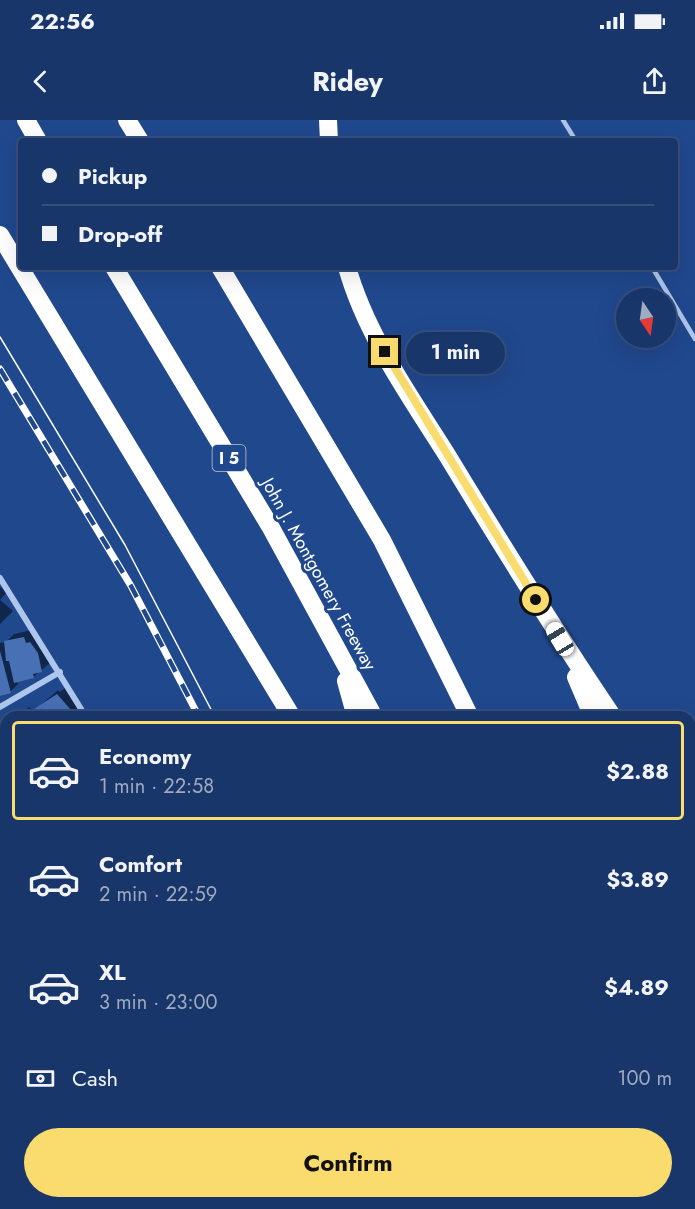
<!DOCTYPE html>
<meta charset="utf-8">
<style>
:root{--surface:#18366a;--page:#254172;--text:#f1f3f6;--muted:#9fabc1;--line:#36507e;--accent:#fadb6e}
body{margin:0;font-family:Jost,sans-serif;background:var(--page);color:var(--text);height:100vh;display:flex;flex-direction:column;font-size:22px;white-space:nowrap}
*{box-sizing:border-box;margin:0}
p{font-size:20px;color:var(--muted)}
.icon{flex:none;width:33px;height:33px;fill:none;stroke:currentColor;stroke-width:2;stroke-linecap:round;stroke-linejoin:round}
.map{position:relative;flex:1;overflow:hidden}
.side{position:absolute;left:0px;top:591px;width:696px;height:498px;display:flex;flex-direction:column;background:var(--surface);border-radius:18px 18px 0 0;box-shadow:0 6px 24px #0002,0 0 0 2px var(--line)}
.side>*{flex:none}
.guide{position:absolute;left:18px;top:18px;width:660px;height:132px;border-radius:6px;box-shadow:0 6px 24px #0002,0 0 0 2px var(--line);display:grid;align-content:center;height:132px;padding:0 24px;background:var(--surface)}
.needle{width:39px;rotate:167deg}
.controls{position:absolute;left:616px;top:168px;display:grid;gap:12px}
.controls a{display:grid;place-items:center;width:60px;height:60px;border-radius:50%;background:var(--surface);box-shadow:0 6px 24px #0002,0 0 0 2px var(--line);font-size:30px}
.end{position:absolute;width:27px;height:27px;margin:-14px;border:8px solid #fadb6e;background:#111;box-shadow:0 0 0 3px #111}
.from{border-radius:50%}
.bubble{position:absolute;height:42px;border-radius:21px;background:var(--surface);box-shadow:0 6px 24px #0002,0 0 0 2px var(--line);font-size:20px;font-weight:700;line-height:42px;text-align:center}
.car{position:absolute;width:18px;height:36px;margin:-18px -9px;border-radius:8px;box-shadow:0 0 4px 2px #0007;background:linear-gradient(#fff 24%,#345 0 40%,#fff 0 76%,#345 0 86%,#fff 0)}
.guide b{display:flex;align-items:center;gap:21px;height:57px;font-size:22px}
.guide b+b{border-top:2px solid var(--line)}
.guide i{width:15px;height:15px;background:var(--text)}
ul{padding:10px 0 0;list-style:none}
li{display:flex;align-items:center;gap:18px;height:99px;margin:0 12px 9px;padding:0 12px;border:3px solid transparent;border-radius:6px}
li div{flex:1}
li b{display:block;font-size:22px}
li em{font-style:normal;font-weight:700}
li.selected{border-color:var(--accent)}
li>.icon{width:54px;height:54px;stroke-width:1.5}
.pay{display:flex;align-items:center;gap:15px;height:66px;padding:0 24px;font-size:22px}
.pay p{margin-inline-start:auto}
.action{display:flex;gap:12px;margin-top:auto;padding:12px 24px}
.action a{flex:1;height:69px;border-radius:36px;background:var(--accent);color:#111;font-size:24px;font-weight:700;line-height:69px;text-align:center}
.status{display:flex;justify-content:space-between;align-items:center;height:42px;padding:0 30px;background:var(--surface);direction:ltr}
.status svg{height:16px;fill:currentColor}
header{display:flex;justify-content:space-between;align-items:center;height:78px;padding:0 24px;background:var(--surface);font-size:27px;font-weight:700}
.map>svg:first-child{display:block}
.shadow{fill:#0007}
.building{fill:#4870b5}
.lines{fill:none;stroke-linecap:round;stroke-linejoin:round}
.service{stroke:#aec5ec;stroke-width:4.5}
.minor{stroke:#aec5ec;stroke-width:6}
.motorway{stroke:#fff;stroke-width:18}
.tram{stroke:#fff;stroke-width:1.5}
.rail-casing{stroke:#fff;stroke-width:7}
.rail{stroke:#20488d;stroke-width:4.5;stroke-dasharray:14;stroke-linecap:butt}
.route{stroke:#fadb6e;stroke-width:8}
.labels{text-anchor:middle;stroke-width:6;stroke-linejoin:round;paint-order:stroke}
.shield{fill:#20488d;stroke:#bcc8dd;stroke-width:1.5}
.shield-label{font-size:16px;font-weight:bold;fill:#fff}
.street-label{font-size:18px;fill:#fff;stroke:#20488d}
</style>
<div class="status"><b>22:56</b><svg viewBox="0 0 49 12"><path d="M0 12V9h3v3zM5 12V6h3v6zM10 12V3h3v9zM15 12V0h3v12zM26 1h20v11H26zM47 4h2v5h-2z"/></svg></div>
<header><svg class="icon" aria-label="back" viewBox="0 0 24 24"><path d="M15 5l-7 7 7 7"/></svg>Ridey<svg class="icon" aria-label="share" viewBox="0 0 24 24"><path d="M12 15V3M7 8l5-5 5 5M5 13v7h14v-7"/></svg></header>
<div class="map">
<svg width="695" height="1089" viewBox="0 0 695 1089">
<rect width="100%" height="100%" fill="#20488d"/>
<path class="shadow" d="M0,467L7,472L0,480Z
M0,480L13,491L0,504Z
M32,510L45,525L50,543L33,557L17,561L18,564L10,572L0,574V523L6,522L14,514Z
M66,567L84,589L78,595L80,597H19L29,587L40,597L36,589L58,570L60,572Z
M6,607V655L0,661V613Z
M4,667L6,719L0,720V668Z
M0,756L6,760V799L0,806Z
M6,813V866L0,869V819Z
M6,901V947L0,953V902L4,904Z
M6,1051V1083H26L30,1089H0V1054Z
M261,1083H340L334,1089H248Z"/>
<path class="building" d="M24,517L26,523L30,522L38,533L42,552L33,554L34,558L14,563L9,541H6L4,521Z
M0,531L11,573L0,576Z
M57,574L77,597H41L34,589Z
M1,610L6,614L5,644L0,640Z
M0,691L6,712V720L0,722Z
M0,765L6,770V789L0,784Z
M6,816V843H5L0,818Z
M0,915L6,921V942L0,936Z
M0,1070L6,1083L11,1089H0Z
M67,1083H135L125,1089H57Z
M271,1083H327L330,1089H259Z"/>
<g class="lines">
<path class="service" d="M563,0L576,21
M652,147L695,219"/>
<path class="minor" d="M0,458L86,597
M0,587L60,552
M0,737L6,733
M0,881L6,877
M0,996L6,992
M197,1083L199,1089
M42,1089L52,1083
M232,1089L244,1083"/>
<path class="motorway" d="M26,0L38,21
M127,0L140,21
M328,0L329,21
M0,115L292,597
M114,147L270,406L374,597
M220,147L382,420L470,597
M347,147C366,215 410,276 447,335C501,424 555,512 613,597
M576,557L593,597
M346,561L356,597
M690,710L695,717
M690,769L695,778
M690,964L695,972
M690,1022L695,1031
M464,1083L466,1089
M522,1083L524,1089
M595,1083L598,1089
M643,1083L646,1089"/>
<path class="tram" d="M0,217L125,425L215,597
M400,1083L402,1089"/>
<defs>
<path id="rail" d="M0,249L131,466L199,597
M384,1083L386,1089"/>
</defs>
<use href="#rail" class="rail-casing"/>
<use href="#rail" class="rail"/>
</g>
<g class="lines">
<path class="route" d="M385,232L536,480"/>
</g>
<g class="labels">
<rect class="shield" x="212.5" y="325" width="33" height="26" rx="4.5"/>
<g class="shield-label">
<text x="229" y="344">I 5</text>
</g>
<g class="street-label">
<text transform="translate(319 454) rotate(61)" y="6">John J. Montgomery Freeway</text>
</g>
</g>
</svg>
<div class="controls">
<a><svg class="needle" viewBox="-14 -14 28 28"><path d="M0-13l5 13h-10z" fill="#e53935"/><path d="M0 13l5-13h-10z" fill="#9fabc1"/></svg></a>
</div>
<i class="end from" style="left:536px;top:480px"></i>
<i class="end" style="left:385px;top:232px"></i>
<div class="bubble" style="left:406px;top:212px;width:99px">1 min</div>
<i class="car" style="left:560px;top:519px;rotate:329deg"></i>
<div class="guide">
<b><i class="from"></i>Pickup</b>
<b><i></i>Drop-off</b>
</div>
<section class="side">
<ul>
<li class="selected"><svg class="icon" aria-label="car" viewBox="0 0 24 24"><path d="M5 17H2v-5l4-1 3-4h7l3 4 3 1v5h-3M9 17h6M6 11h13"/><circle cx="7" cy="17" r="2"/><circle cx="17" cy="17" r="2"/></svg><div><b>Economy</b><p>1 min · 22:58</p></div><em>$2.88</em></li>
<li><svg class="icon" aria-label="car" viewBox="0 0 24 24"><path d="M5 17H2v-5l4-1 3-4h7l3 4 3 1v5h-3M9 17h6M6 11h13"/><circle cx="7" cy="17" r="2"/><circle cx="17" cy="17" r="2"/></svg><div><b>Comfort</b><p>2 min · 22:59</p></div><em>$3.89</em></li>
<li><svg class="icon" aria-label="car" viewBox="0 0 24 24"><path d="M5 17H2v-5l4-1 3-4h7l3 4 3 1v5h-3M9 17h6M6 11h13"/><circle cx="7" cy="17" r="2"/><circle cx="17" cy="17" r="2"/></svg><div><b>XL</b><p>3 min · 23:00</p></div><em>$4.89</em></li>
</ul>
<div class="pay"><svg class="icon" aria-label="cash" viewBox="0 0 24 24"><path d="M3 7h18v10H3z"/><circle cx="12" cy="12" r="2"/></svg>Cash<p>100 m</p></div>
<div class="action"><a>Confirm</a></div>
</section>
</div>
